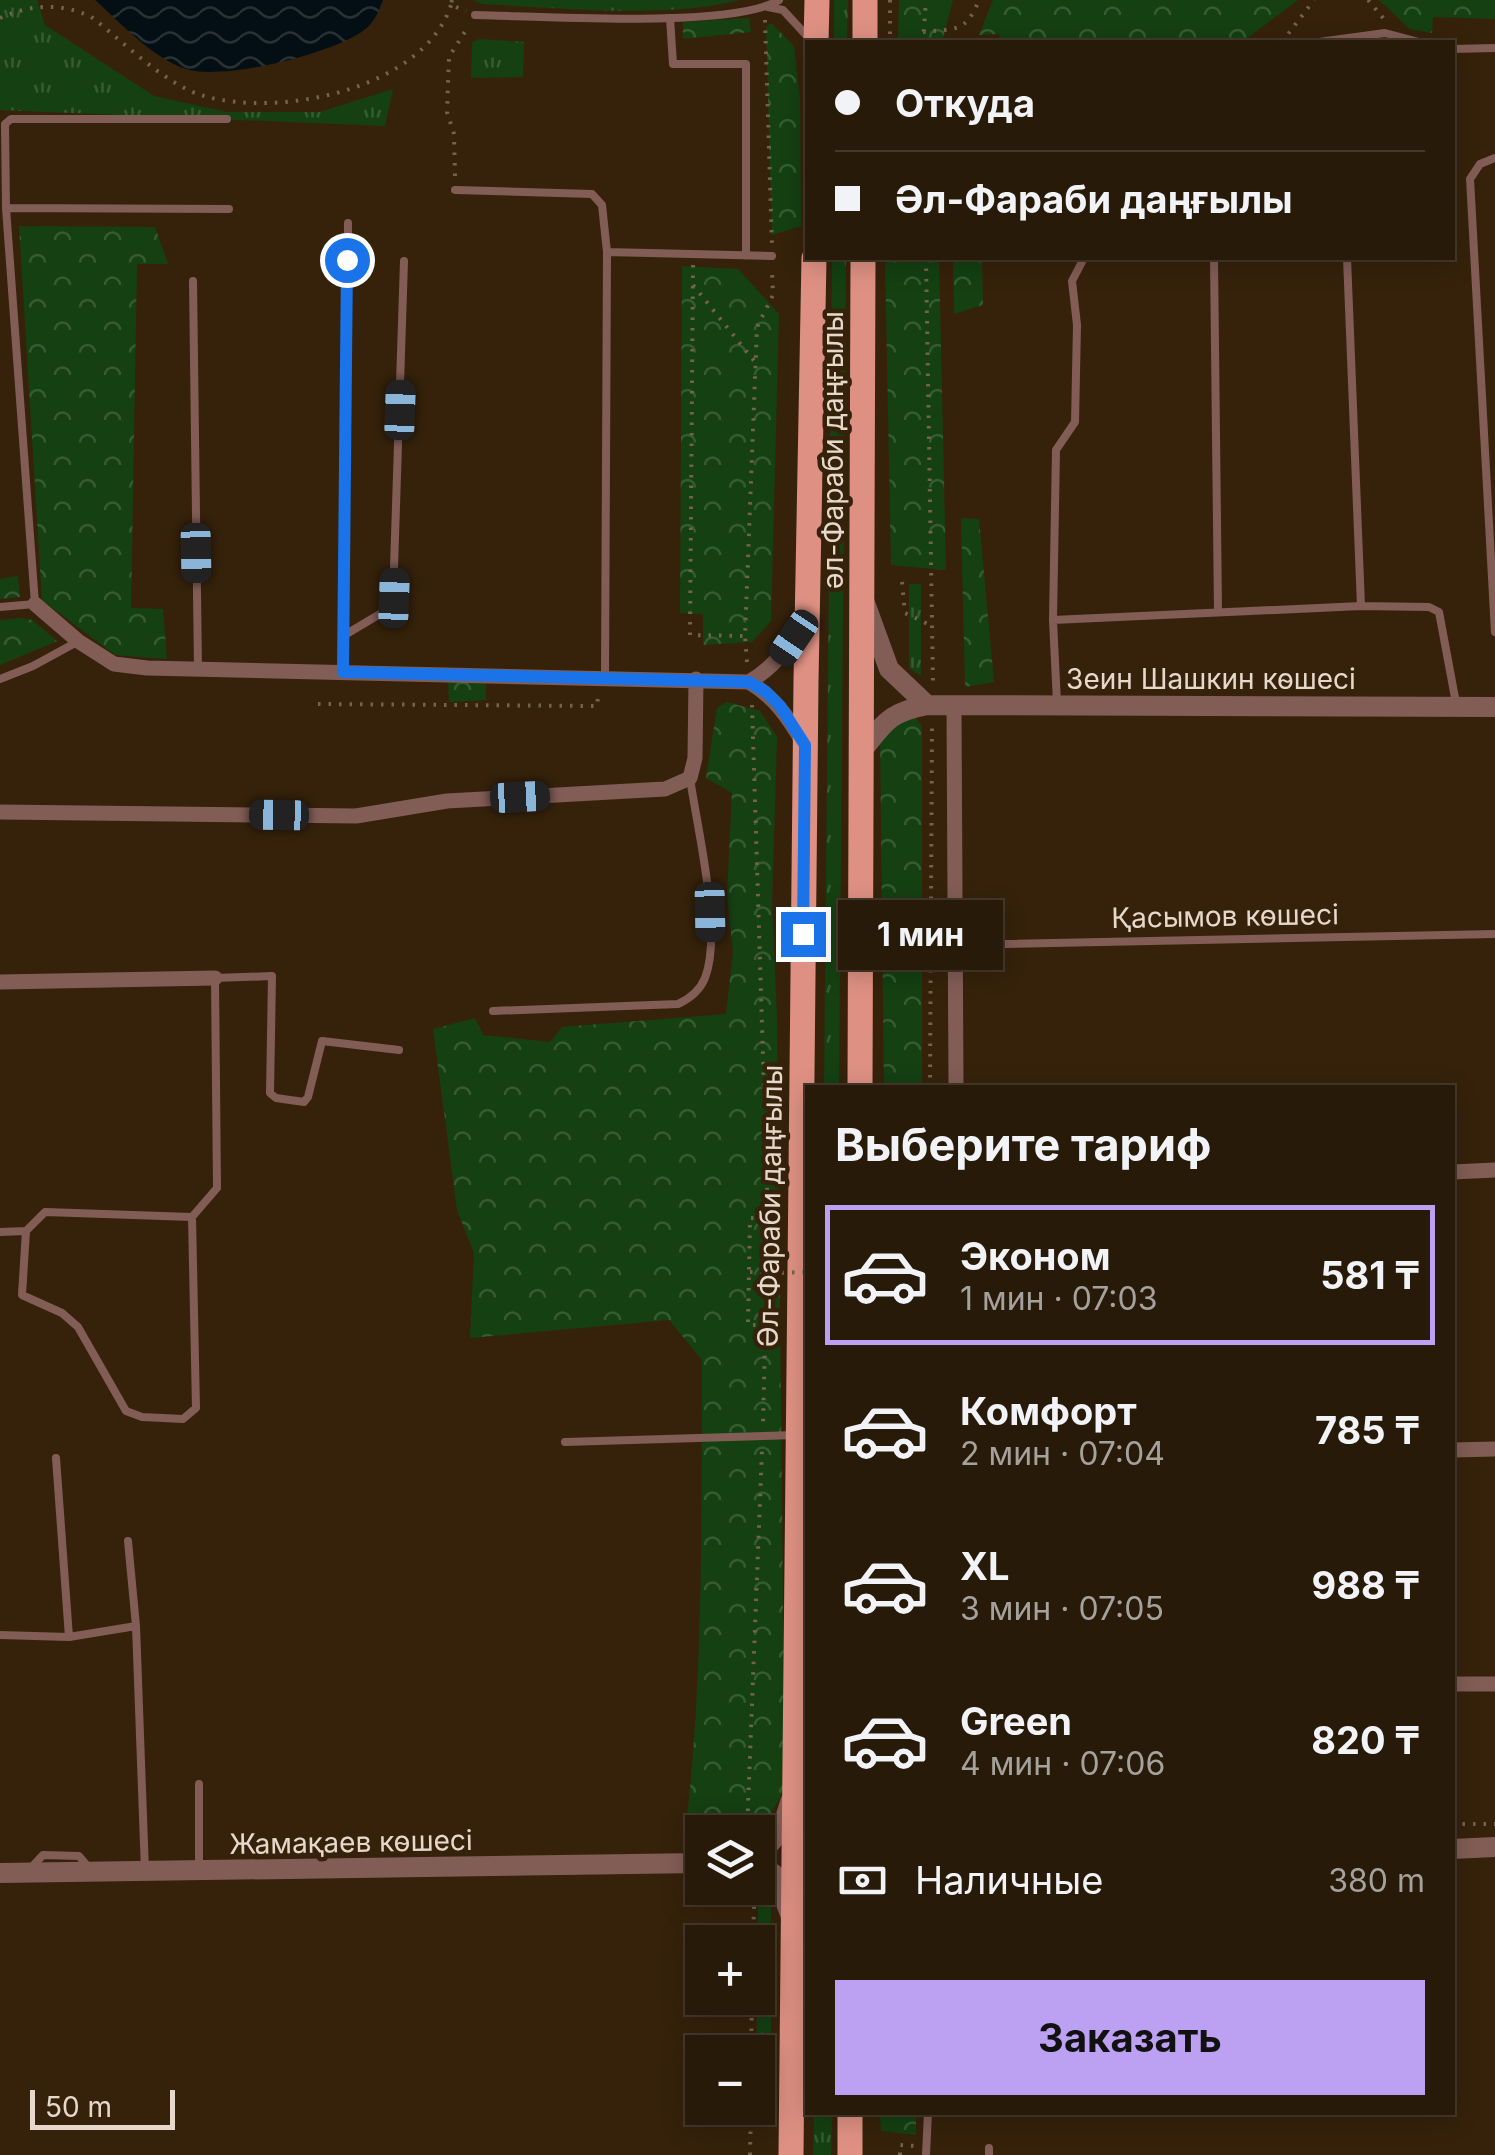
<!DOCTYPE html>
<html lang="ru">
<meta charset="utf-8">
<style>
:root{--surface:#281a08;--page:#342716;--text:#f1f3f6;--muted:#a5a19c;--line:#443829;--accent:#bca0f2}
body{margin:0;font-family:Inter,sans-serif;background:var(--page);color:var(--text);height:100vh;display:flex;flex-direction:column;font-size:38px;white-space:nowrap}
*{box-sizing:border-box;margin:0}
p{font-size:32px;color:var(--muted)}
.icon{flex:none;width:55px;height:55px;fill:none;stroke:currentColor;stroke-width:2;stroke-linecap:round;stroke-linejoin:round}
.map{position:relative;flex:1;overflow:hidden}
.details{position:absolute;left:805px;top:1085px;width:650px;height:1030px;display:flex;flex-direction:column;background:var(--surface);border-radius:0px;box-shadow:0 5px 25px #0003,0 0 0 2px var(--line)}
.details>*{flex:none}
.hud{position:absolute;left:805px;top:40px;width:650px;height:220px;border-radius:0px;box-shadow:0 5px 25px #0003,0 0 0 2px var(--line);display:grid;align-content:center;height:220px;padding:0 30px;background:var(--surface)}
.fabs{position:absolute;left:685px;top:1815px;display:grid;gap:20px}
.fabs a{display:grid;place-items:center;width:90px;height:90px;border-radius:0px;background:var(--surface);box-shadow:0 5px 25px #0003,0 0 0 2px var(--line);font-size:50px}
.scale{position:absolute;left:30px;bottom:25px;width:145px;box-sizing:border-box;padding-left:10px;border:5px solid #e6d8cb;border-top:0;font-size:28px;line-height:35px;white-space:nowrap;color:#e6d8cb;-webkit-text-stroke:8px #36220b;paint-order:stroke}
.end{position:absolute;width:45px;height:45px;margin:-22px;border:12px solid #1a73e8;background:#fff;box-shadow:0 0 0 5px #fff}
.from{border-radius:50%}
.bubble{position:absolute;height:70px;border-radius:0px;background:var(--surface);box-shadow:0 5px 25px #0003,0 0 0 2px var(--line);font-size:32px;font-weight:700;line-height:70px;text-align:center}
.car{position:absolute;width:30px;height:60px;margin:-30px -15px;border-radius:12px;box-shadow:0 0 8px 2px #0007;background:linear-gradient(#222 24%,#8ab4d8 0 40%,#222 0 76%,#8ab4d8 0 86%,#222 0)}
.hud b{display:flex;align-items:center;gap:35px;height:95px;font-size:38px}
.hud b+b{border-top:2px solid var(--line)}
.hud i{width:25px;height:25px;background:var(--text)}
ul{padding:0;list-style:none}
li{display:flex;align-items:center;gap:30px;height:140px;margin:0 20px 15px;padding:0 10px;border:5px solid transparent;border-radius:0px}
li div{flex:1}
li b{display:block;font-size:38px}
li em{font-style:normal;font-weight:700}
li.selected{border-color:var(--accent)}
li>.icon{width:90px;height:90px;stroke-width:1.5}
h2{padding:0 30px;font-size:45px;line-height:120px}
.pay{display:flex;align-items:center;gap:25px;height:110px;padding:0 30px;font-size:38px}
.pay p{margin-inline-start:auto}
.cta{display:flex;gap:20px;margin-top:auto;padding:20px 30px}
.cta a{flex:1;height:115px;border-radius:0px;background:var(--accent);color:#111;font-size:40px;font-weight:700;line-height:115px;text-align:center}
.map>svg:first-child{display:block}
.grass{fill:url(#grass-tufts)}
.forest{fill:url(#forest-crowns)}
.water{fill:url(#water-waves)}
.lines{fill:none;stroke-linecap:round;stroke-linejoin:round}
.path{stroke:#74624f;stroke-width:4;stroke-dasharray:2.5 8;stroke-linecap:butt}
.service{stroke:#825d56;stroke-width:8}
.minor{stroke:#825d56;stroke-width:15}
.tertiary{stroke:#825d56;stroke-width:20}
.primary{stroke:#de9183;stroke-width:25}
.path-bridge{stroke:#74624f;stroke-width:4;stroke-dasharray:2.5 8;stroke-linecap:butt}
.route{stroke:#1a73e8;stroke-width:12}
.labels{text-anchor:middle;stroke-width:9;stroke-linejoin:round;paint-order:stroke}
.street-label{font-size:28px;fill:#e6d8cb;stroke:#36220b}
</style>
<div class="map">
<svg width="1495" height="2155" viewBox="0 0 1495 2155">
<defs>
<pattern id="grass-tufts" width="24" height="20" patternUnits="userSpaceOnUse" patternTransform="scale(2.5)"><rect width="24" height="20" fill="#144012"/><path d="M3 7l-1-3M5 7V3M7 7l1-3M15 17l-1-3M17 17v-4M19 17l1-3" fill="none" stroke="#365b33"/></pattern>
<pattern id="forest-crowns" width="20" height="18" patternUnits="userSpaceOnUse" patternTransform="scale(2.5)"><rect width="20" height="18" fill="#144012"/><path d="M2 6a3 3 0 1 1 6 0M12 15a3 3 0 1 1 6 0" fill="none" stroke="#365b33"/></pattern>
<pattern id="water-waves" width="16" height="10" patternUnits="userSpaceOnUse" patternTransform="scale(2.5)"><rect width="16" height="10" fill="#030f14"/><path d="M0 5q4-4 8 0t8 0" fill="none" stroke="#283135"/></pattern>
</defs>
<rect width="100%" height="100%" fill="#36220b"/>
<path class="grass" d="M0,0H37L45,25L154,96L227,112H320L393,89L385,126L0,110Z
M474,0H740C664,19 561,8 482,4Z
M834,0H848L847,42H834Z
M479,39L524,42L523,77L471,78L472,43Z
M832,258H846L839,1087L824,1088Z
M909,584H921V676L909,668Z
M771,1892V2060L763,2111L756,2112L758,1908L762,1893Z
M814,2113H832L831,2155H813Z"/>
<path class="forest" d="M899,0H953L942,42H898Z
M993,0H1298L1242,42L1131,38L1125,42H1001L999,34L979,35Z
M1379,0H1495V19L1433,17L1432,33L1410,29Z
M749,18L751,32L683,39V22Z
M771,23L794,46L800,98L801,226L772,235L766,27Z
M19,226L155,227L168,264H137L131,608L163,609L167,659L115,655L42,600Z
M885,258H939L946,570L891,565Z
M953,258H982L983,305L954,314Z
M682,266L738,269L779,314L771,621L752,642L703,645V614L680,613Z
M961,518L979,519L994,682L965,687Z
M18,576L20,597L0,599V579Z
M22,618L32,620L57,641L0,665V620Z
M448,681H486V700L449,702Z
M727,702L760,711L777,737L772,904L777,1016L785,1790L760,1830L702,1832V1841L684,1844C704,1684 701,1521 702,1360L669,1320L470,1338L474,1253L457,1210L433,1029L475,1018L483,1035L550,1042L562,1027L726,1014L733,952L727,895L732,793L706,778L717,708Z
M914,716L922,726V1087H884L880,738L900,720Z
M880,2113H916V2135L881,2131Z"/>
<path class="water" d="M95,0H383C378,13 374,23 363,31C331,54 223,81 186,69C152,58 121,23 95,0Z"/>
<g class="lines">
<path class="path" d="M452,0L451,5L466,11
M890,0V42
M1368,0L1384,19
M0,18C32,4 59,3 90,16C123,41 165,85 204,96C280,118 424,89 451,5
M765,20L772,246
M923,32C956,28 966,33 979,0
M923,42L926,0
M1282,42L1314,0
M455,176L454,134L447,112L449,57L468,27
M926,258L933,683
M693,265L690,635L744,636
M693,285L755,362
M902,582L905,613L932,626
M747,662L745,636L757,327L773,295L772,270
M318,704L597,706L598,697
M752,705L768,1218L763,1425
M930,1088L932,724
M750,1272L771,1273
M766,1325H748L750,1218H768
M1452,1824H1495
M747,1832L762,1450
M744,1888L754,1906L753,1942
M751,2052L752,1998
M750,2155L751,2108
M900,2155V2145L916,2146"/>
<path class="service" d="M768,7L783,10L807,36
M475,15C538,16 733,29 779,0
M670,18L673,64H746V256
M1319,42L1385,33L1419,42
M1452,49L1495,48
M1495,158L1480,164L1470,179L1495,632
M455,190L592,194L602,205L607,252L605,677
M6,208L5,124L11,119H227
M607,252L772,256
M1214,258L1218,612
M1347,258L1361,606
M193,281L198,669
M0,607L35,604L6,208L229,209
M1053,620L1361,606L1429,607L1439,612L1456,703
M343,636L385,611L393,598L404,261
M343,672L348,223
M0,679L33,666L77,642
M1057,703L1053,620L1056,450L1075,422L1077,325L1072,281L1084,258
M957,945L1495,934
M493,1011L678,1004C689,999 700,990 705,978C723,932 697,828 690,778
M26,1231L22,1295L62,1313L78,1327L126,1411L142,1417L183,1419L196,1408L192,1217L217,1188L215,978L272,976L270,1093L276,1098L304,1102L308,1097L322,1041L399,1050
M0,1232L26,1231L45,1212L192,1217
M565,1442L796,1435
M56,1458L69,1637
M128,1541L136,1626L145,1871
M0,1635L69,1637L136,1626
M199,1784V1867
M30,1869L43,1855L79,1856L89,1868
M989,2148V2155
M926,2155L928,2112"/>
<path class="minor" d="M35,604L78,641L114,664L147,668L749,682C774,697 788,717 802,741
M749,682C774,667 790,648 802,622
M954,706L956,1088
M0,812L356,816L447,801L665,789L690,778L695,758L696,679
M0,982L215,978
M1452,1172L1495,1170
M1452,1450L1495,1449
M1452,1684H1495"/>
<path class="tertiary" d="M865,603L889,669L927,705
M860,753C885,723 887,713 927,705L1495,707
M1452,1849L1495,1847
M758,1854C777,1840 784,1825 790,1802
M758,1863L775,1875L790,1914
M0,1873L702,1863"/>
<path class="primary" d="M816,42L817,0
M865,42V0
M860,1088L863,258
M791,2155L806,681L814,258
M850,2155V2112"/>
<path class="path-bridge" d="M771,1273L808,1272"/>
</g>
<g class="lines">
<path class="route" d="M347,260L343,672L749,682L766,692L780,706L805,745L803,934"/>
</g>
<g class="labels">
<g class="street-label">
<text transform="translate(833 450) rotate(-90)" y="10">әл-Фараби даңғылы</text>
<text x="1211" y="689">Зеин Шашкин көшесі</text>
<text transform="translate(1225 916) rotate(-1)" y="10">Қасымов көшесі</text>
<text transform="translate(770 1206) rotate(-89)" y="10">Әл-Фараби даңғылы</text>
<text transform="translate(351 1842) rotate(-1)" y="10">Жамақаев көшесі</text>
</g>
</g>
</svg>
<div class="fabs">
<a><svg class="icon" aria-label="layers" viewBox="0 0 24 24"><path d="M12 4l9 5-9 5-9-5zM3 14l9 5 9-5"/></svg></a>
<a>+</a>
<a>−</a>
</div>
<div class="scale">50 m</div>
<i class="end from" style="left:347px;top:260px"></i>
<i class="end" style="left:803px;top:934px"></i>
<div class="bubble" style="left:838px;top:900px;width:165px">1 мин</div>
<i class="car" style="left:400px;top:410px;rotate:2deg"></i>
<i class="car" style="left:196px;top:553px;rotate:179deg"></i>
<i class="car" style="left:394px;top:598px;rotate:2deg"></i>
<i class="car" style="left:794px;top:638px;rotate:214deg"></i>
<i class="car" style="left:520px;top:797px;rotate:87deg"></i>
<i class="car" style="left:279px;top:815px;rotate:271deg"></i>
<i class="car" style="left:710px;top:912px;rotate:179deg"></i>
<div class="hud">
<b><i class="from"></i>Откуда</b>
<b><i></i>Әл-Фараби даңғылы</b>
</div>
<section class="details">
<h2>Выберите тариф</h2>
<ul>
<li class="selected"><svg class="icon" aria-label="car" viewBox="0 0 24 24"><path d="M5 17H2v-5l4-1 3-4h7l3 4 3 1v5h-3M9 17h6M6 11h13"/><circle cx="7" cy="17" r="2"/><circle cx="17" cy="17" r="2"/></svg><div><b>Эконом</b><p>1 мин · 07:03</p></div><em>581 ₸</em></li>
<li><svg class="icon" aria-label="car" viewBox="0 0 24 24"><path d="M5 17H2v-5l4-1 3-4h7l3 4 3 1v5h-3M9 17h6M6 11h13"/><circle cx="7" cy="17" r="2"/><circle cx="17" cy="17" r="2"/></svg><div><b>Комфорт</b><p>2 мин · 07:04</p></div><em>785 ₸</em></li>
<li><svg class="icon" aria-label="car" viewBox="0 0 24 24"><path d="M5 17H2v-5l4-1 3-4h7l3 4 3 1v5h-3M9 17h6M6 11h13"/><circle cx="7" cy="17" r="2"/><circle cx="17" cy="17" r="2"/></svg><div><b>XL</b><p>3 мин · 07:05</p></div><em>988 ₸</em></li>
<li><svg class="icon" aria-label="car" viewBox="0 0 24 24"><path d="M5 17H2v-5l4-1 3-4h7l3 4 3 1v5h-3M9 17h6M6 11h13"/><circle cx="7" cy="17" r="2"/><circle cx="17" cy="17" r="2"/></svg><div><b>Green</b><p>4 мин · 07:06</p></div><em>820 ₸</em></li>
</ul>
<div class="pay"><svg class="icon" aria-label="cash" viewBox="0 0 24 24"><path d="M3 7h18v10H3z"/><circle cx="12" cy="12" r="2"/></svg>Наличные<p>380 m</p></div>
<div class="cta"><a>Заказать</a></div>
</section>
</div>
